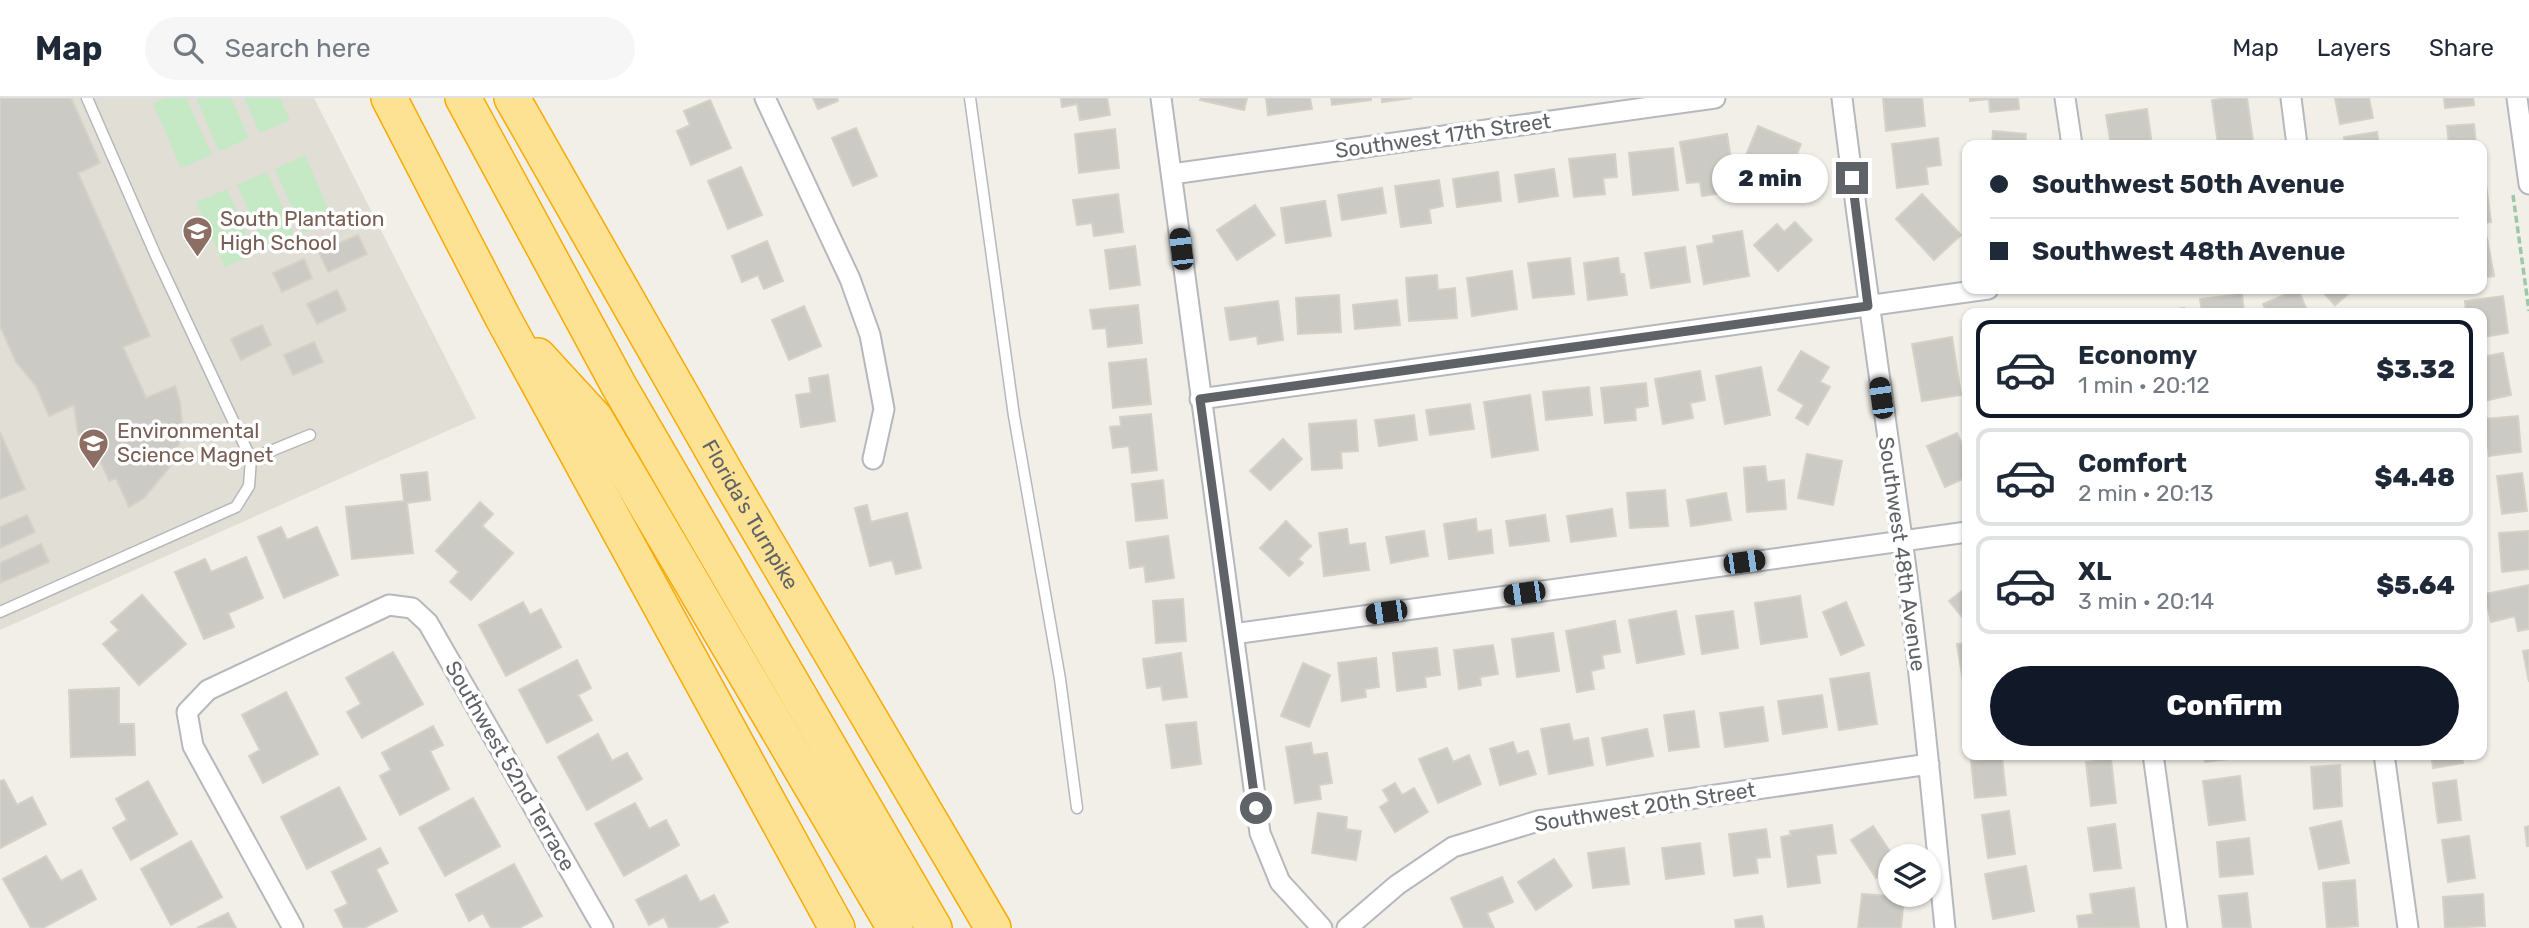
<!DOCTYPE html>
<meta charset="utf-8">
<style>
:root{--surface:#fff;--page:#f6f6f7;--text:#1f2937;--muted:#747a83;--line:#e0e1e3;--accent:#111827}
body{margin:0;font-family:Rubik,sans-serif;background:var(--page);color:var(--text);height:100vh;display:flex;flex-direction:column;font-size:26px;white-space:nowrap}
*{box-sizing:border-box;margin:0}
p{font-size:23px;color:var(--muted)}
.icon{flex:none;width:38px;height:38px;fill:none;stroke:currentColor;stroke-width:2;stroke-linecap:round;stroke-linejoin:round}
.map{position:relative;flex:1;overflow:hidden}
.details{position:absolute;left:1962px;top:210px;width:525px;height:452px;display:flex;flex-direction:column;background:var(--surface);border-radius:14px;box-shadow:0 2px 5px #0004}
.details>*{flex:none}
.hud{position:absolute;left:1962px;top:42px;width:525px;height:154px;border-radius:14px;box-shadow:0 2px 5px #0004;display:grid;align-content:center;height:154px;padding:0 28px;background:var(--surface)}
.controls{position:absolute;left:1878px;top:746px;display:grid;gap:14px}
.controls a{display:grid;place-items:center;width:63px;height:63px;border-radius:50%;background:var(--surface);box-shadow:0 2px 5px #0004;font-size:35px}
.end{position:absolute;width:32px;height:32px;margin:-16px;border:9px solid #5f6368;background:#fff;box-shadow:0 0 0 4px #fff}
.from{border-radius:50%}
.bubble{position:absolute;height:49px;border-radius:24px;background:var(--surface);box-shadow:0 2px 5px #0004;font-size:23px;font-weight:800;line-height:49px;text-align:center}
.car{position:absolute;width:21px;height:42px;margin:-21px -10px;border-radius:9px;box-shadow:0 0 5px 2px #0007;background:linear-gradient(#222 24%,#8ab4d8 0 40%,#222 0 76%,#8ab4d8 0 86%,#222 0)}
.hud b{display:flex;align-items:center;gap:24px;height:66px;font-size:26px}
.hud b+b{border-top:2px solid var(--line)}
.hud i{width:18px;height:18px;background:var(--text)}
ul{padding:12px 0 0;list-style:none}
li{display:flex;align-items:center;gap:21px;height:98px;margin:0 14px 10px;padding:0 14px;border:4px solid var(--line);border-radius:14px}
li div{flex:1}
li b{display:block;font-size:26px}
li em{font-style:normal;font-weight:800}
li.selected{border-color:var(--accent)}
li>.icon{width:63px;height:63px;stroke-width:1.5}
.cta{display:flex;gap:14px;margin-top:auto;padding:14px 28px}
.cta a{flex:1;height:80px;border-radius:42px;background:var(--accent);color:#fff;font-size:28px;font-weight:800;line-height:80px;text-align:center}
header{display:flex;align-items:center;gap:42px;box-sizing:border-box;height:98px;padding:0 35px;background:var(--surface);border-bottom:2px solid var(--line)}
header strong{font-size:33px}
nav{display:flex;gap:38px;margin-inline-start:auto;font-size:24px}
.search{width:490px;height:63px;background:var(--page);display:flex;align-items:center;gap:18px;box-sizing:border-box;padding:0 24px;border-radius:38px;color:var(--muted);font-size:26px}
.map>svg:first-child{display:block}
.education{fill:#e1ded6}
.green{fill:#c5e8c5}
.building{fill:#cccac5;stroke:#d6d1c6;stroke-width:2}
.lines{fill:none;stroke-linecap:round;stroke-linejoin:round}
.lane-casing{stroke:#b5b8bc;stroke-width:13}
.street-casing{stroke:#b5b8bc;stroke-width:23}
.highway-casing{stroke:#f9ab00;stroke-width:38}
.path{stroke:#9cc7a9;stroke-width:3.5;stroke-dasharray:7 3.5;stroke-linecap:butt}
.lane{stroke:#fff;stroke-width:10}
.street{stroke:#fff;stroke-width:19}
.highway{stroke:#fde293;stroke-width:35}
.route{stroke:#5f6368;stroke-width:9}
.labels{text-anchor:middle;stroke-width:7;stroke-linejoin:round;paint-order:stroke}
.street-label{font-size:21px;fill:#5f6368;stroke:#fff}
.education-label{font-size:21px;fill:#785e54;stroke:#fff;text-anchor:start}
</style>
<header>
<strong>Map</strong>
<div class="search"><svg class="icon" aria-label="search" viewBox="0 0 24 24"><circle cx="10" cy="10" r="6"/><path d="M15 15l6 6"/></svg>Search here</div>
<nav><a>Map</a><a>Layers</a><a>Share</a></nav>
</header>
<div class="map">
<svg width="2529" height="830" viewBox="0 0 2529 830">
<rect width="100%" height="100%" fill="#f1efe8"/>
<path class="education" d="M0,0H314L476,320L0,532Z"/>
<path class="green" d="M165,0H186L212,57L181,70L153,6Z
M196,0H231L249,40L219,53Z
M244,0H280L290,22L260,35Z
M305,57L333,122L303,135L275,71Z
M267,74L296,139L265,152L237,87Z
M227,91L255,156L225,169L196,104Z"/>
<path class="building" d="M0,0H71L100,65L78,75L150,238L123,249L146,300L175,288L180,304L183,335L172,366L144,400L129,409L116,380L109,383L90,339L78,336L74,307L49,318L36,288L16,264L0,228Z
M813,0H837L838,3L818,11Z
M1061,0H1107L1110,17L1080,22L1077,6L1062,9Z
M1201,0H1247L1244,12L1200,2Z
M1266,0H1310L1312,11L1268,17Z
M1331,0H1371V2L1332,7Z
M1382,0H1412L1382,4Z
M1883,0H1922L1925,28L1886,33Z
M1970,0H2018L2019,11L1990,14L1989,1L1970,3Z
M2227,0H2247L2253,43L2218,47L2212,2Z
M2335,0H2369L2373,20L2340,26Z
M2444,0H2473L2474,7L2445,10Z
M710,2L731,50L691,67L677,33L690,27L684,13Z
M2147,11L2152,47H2111L2106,17Z
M2474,26L2476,47H2449L2447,28Z
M1758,28L1801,46L1783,90L1740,72Z
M856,30L877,78L853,88L832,40Z
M1115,31L1119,70L1079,75L1075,36Z
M1993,33L2026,36L2025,47H1992Z
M2377,34L2379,47H2345L2344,39Z
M1727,36L1736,93L1702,98L1700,84L1687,85L1680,44Z
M1938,40L1941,67L1926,69L1928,86L1897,90L1892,46Z
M1673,50L1678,92L1633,97L1629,55Z
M1615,56L1617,79L1603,80L1605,96L1574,99L1569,61Z
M741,69L762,117L728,131L708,83Z
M1554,71L1558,98L1519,104L1515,77Z
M1498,74L1501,103L1457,109L1453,81Z
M2485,79L2491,124L2482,125V80Z
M1439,82L1443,108L1429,111L1431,125L1401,129L1395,88Z
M1382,90L1386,115L1342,122L1338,97Z
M1118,96L1123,134L1094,138L1092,125L1077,127L1073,102Z
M1922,96L1961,137L1934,162L1896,121Z
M1325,103L1331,138L1286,145L1281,110Z
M1255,107L1275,137L1237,162L1217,132Z
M1795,124L1812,142L1778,173L1754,147L1777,126L1784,134Z
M1742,133L1749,178L1704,186L1697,148L1714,145L1713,138Z
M358,137L367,156L328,174L319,154Z
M2487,140L2494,178L2482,180V141Z
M767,143L783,183L764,191L758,177L742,184L732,158Z
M1135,148L1140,187L1110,191L1105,152Z
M1685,149L1690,184L1651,190L1645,155Z
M1570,160L1574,196L1533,200L1528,165Z
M1618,160L1620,176H1624L1627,197L1588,202L1584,165Z
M304,161L312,180L282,194L273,175Z
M1512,173L1517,211L1472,218L1467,180Z
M1437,177L1438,192L1455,190L1457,220L1409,223L1406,180Z
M2298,191L2308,215H2267L2263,206Z
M2320,191H2354L2335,207Z
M337,192L346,212L317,226L307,206Z
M2242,196L2244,215H2202L2200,201Z
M1339,197L1341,234L1298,236L1296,200Z
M2503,198L2508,235L2483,239L2482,215H2466L2465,203Z
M1397,202L1400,227L1355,231L1353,207Z
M1278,203L1283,242L1258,246L1257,238L1230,242L1225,210Z
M1138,207L1142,245L1108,249L1106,230L1093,231L1090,212Z
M804,208L821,248L789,262L772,222Z
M2184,210L2185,215H2157Z
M262,227L271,247L241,262L231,241Z
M1952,239L1961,297L1922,303L1912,246Z
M314,244L323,264L293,277L284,257Z
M1801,253L1829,269L1820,284L1830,289L1808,327L1796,320L1804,307L1778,292Z
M2503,255L2511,297L2484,303L2482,259Z
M1146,261L1151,306L1113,310L1109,265Z
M1761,269L1770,317L1725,326L1716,278Z
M1700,273L1705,302L1690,305L1693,320L1663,326L1655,281Z
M828,277L835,323L801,329L796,297L811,295L809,280Z
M1646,285L1648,308L1635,310L1636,322L1605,325L1601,290Z
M1589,289L1592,317L1546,322L1543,294Z
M1530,297L1538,352L1492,359L1484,304Z
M1470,306L1474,331L1430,337L1426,312Z
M1151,316L1157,372L1132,375L1129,348L1113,350L1110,329L1121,328L1120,319Z
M1414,317L1417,342L1379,348L1375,322Z
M2518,318L2521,354L2489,358L2485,321Z
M1356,322L1358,353L1341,354L1342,370L1312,372L1309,326Z
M0,334L25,391L0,401Z
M1957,335L1967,358V379L1945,389L1927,348Z
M1283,341L1302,361L1270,392L1250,373Z
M1807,356L1842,363L1833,407L1798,400Z
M1765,368L1767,384L1784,382L1786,411L1747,414L1744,370Z
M427,374L430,402L407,405L413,455L352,461L346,409L404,403L401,377Z
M2522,375L2527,413L2502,416L2497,378Z
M1163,382L1167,420L1136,423L1132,386Z
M1665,392L1668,428L1630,430L1627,395Z
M1726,395L1731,422L1691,428L1687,402Z
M480,404L493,416L482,428L513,455L471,502L450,484L459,474L436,453Z
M867,407L871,424L907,415L921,470L896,476L892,462L870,468L855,410Z
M1612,411L1616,438L1571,444L1567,418Z
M27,417L35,434L0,450V429Z
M1545,417L1549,443L1510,448L1506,423Z
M1476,421L1477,434L1491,432L1493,455L1449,461L1444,426Z
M1286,423L1311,448L1298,461L1303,465L1289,478L1260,450Z
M281,429L287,442L317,429L338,477L284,500L258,439Z
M1347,431L1349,447L1365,445L1369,472L1324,478L1319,435Z
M1424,433L1428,458L1391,465L1386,439Z
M2529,433V471L2502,474L2499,435Z
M1168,438L1174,480L1146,484L1144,468L1130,470L1127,444Z
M41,446L49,464L0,485V465Z
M246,459L263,500L228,515L234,529L204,541L175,474L205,461L211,474Z
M2529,487V531L2518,533L2515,518L2491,524L2485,496Z
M1967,489V525L1949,503Z
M142,497L186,546L139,587L103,546L119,532L111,524Z
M1800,498L1807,539L1761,546L1755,505Z
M1183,501L1186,543L1156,545L1153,503Z
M523,504L530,517L541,511L561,549L506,578L479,527Z
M1846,504L1864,547L1841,557L1823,514Z
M1676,513L1684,556L1637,565L1629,522Z
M1733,513L1738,550L1702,556L1696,518Z
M1615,523L1620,554L1602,557L1604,570L1591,573L1594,591L1577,594L1566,533Z
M1553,535L1559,573L1517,579L1512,541Z
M1967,545V582L1963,583L1957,546Z
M1493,547L1498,576L1480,579L1481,587L1459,591L1454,552Z
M1437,550L1440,577L1425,579L1426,589L1397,593L1393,555Z
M2529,552V584L2523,553Z
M393,554L423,606L362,640L347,614L361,606L346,580Z
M1181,555L1187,599L1163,602L1161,588L1147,590L1143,561Z
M1376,560L1379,589L1365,591L1366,599L1342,603L1338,565Z
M577,562L591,590L578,597L592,622L547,645L519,592Z
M1303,565L1330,577L1309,629L1281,618Z
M1869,575L1877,626L1839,632L1830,581Z
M119,590V626H134L135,657L71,659L69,592Z
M286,594L318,656L263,685L249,658L260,652L242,617Z
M1822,597L1827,629L1783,636L1778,603Z
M1763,609L1768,643L1725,649L1720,615Z
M1694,613L1699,649L1669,653L1664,617Z
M1196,624L1201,666L1172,670L1166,627Z
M1569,626L1573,643L1588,640L1593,667L1549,676L1541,631Z
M433,628L443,647L430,653L449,691L400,717L380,678L391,672L382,655Z
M1647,631L1653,658L1607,667L1602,640Z
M598,636L612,663L627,655L642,681L587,712L558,659Z
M1513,644L1517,656L1528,653L1536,676L1500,687L1490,651Z
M1311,645L1313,657L1327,655L1332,685L1319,687L1321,701L1295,705L1286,649Z
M1447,650L1453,664L1469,657L1481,686L1438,705L1419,661Z
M2204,656H2243V659L2205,664Z
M2431,656H2462L2463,665L2433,670Z
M2002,659L2006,697L1975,700L1971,663Z
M2111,661L2116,705L2091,708L2086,664Z
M2340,667L2342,708L2314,711L2311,669Z
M2240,678L2245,722L2209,727L2203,683Z
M4,682L17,707L32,699L46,726L0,750V683Z
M2456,682L2461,722L2438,725L2433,685Z
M148,683L177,736L131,762L113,730L127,722L116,701Z
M1395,685L1402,697L1414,690L1428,714L1395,734L1380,709L1389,703L1383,692Z
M339,689L366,741L307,771L281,719Z
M473,700L500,748L445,778L419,730Z
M635,705L649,731L666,722L679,747L624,778L595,726Z
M2009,713L2015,756L1988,760L1982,717Z
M1318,715L1347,719L1346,731L1361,733L1356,762L1312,755Z
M2341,723L2349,765L2319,771L2310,730Z
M2115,726L2121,770L2094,773L2088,730Z
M1832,727L1836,755L1816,757L1820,785L1788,789L1781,739L1791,737L1790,733Z
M1873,728L1893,758H1890V770L1876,780L1851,742Z
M2529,728V748H2527L2525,729Z
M1766,731L1770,759L1756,760L1758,775L1734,778L1729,736Z
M2469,738L2475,780L2448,784L2442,742Z
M2249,740L2253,776L2220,779L2217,744Z
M191,743L222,799L171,827L141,771Z
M1700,745L1704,776L1666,781L1662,750Z
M380,750L388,765L376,771L397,813L364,830H344L335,812L348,806L332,774Z
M1624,750L1629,786L1593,790L1588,755Z
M46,758L61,783L81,772L96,801L43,830H31L3,781Z
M1554,761L1572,788L1536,812L1518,784Z
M514,766L542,818L519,830H491L483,815L469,823L456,797Z
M2026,768L2034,813L1993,821L1985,776Z
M686,777L700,804L714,797L728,824L716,830H669L664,819L649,827L636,802Z
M1502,779L1513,804L1487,815L1494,830H1464L1451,800Z
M2355,782L2358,828L2327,830L2323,785Z
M2134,790L2139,829L2079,830L2077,818L2093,816L2090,796Z
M2247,795L2251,830H2223L2219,798Z
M1862,796L1904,799L1901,830H1858Z
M2483,796L2485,828L2445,830L2443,799Z
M228,815L236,830H197Z
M1762,818L1764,830H1736L1735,822Z"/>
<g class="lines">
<defs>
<path id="lane" d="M970,0L1014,318L1060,581L1077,710
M251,361L310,337
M0,514L236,409L249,388L251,361L156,158L87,0"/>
<path id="street" d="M765,0L850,181L870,237L884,311L873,361
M1161,0L1260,735L1280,784L1322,830
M1842,0C1860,147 1882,294 1902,441C1920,570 1932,700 1945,830
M2065,0L2072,47
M2291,0L2297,47
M2517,0L2529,86
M1172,76L1715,0
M1200,301L1988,191
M1233,536L1967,434
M2153,656L2177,830
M2384,656L2408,830
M293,830L193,648L187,614L208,592L389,507L412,510L428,525L603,830
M1347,830L1397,787L1453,749L1538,723L1929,666"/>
<g id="highway">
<path d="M389,0L503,220L837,830"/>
<path d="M463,0L619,288L934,830"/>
<path id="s1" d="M512,0L729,381L993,830"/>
<path d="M538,258L595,320L895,830"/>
</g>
</defs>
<use href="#lane" class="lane-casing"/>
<use href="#street" class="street-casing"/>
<use href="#highway" class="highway-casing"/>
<path class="path" d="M2513,97L2529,213"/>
<use href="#lane" class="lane"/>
<use href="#street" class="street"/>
<use href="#highway" class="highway"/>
</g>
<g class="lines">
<path class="route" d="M1256,710L1200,301L1868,208L1852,80"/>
</g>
<defs>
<symbol id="school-pin" viewBox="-11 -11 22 30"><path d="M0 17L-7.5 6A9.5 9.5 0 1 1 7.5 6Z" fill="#8d6e63" stroke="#fff"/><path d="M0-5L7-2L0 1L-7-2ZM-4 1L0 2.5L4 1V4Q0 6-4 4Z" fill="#fff"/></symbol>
</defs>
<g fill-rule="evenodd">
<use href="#school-pin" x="180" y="116" width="35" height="47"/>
<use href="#school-pin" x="76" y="328" width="35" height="47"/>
</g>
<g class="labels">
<g class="street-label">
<text transform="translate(1443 38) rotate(-8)" y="7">Southwest 17th Street</text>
<text dy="7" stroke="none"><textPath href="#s1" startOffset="480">Florida's Turnpike</textPath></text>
<text transform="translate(1902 456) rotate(82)" y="7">Southwest 48th Avenue</text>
<text transform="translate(510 668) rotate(60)" y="7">Southwest 52nd Terrace</text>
<text transform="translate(1645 709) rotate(-9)" y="7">Southwest 20th Street</text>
</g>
<g class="education-label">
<text x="220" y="128">South Plantation<tspan x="220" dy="24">High School</tspan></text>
<text x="117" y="340">Environmental<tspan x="117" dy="24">Science Magnet</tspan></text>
</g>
</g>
</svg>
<div class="controls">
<a><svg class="icon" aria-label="layers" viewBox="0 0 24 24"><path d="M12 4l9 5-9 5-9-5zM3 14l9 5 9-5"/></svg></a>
</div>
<i class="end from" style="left:1256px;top:710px"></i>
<i class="end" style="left:1852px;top:80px"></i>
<div class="bubble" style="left:1712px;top:56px;width:116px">2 min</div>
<i class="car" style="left:1181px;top:151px;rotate:353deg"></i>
<i class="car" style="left:1881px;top:300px;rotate:352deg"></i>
<i class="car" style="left:1744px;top:464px;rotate:82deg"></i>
<i class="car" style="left:1524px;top:495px;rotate:262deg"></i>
<i class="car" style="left:1386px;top:514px;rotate:262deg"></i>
<div class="hud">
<b><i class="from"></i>Southwest 50th Avenue</b>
<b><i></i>Southwest 48th Avenue</b>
</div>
<section class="details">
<ul>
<li class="selected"><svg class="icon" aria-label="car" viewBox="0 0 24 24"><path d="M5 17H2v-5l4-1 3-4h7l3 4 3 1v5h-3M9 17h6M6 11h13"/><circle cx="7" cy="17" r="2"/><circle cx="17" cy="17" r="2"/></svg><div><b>Economy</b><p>1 min · 20:12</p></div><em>$3.32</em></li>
<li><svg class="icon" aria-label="car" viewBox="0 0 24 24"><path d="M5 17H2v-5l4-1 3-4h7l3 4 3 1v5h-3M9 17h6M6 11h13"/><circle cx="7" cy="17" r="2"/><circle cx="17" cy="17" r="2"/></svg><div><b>Comfort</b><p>2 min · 20:13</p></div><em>$4.48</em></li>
<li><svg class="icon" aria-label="car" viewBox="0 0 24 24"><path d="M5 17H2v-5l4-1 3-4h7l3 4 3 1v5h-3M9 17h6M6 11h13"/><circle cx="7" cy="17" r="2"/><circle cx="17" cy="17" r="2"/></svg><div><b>XL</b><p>3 min · 20:14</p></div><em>$5.64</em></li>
</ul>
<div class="cta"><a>Confirm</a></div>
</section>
</div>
